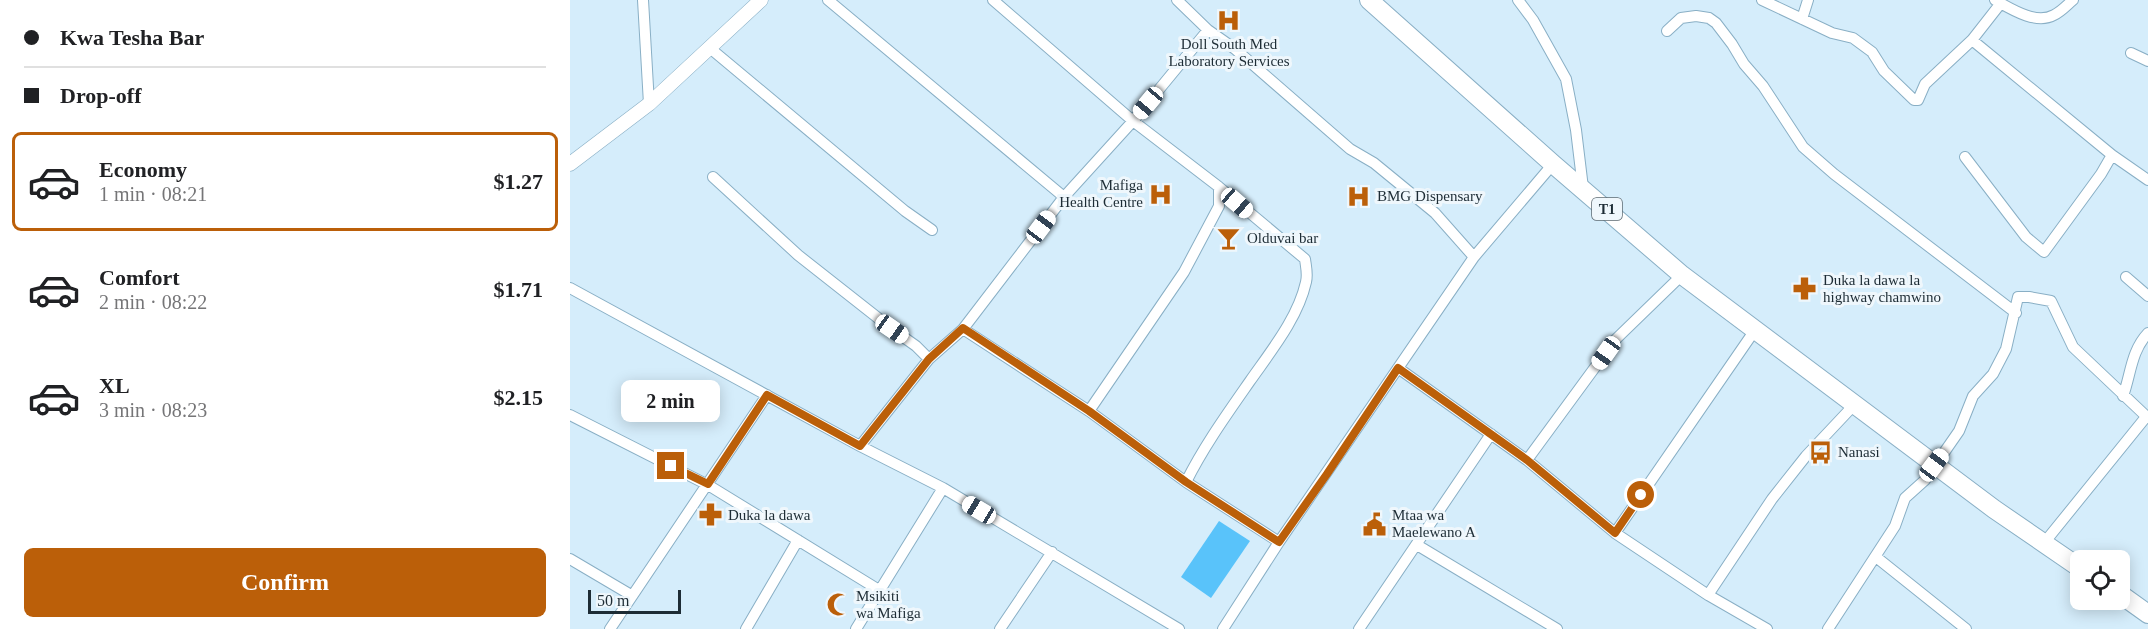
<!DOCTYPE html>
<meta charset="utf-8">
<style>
:root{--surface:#fff;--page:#f2f2f2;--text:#202124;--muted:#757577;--line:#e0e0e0;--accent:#bb5f09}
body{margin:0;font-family:"Times New Roman",serif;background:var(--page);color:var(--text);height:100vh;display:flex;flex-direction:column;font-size:22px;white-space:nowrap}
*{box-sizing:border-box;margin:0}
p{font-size:20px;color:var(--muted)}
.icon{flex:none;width:33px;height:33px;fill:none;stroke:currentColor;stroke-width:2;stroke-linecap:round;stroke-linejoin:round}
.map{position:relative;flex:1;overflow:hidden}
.drawer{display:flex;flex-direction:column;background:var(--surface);width:570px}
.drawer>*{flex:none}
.banner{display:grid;align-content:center;height:132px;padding:0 24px;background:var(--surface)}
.fabs{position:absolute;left:1500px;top:550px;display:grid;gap:12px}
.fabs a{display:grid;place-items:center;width:60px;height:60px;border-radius:9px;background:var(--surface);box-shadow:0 3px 15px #0003;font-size:30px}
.scale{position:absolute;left:18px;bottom:15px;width:93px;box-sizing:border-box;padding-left:6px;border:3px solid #1d2c35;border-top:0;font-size:16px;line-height:21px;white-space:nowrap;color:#1d2c35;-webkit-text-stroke:4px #eff7fc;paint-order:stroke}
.end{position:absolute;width:27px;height:27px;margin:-14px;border:8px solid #bb5f09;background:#fff;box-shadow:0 0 0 3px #fff}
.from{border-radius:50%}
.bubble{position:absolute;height:42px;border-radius:9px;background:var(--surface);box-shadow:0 3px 15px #0003;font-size:20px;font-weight:700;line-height:42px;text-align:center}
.car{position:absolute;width:18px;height:36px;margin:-18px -9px;border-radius:8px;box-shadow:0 0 4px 2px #0007;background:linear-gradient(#fff 24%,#345 0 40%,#fff 0 76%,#345 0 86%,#fff 0)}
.banner b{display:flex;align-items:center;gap:21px;height:57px;font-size:22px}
.banner b+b{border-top:2px solid var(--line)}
.banner i{width:15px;height:15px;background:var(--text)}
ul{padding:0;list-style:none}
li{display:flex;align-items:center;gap:18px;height:99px;margin:0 12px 9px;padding:0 12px;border:3px solid transparent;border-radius:9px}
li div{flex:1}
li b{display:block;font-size:22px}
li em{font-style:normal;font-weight:700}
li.active{border-color:var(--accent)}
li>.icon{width:54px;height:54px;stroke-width:1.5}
.action{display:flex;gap:12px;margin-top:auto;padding:12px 24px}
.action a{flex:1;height:69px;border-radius:9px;background:var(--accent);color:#fff;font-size:24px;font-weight:700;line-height:69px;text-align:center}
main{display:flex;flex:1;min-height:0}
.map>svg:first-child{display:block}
.green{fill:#59c3fa}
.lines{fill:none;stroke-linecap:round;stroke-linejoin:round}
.minor-casing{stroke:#89afc5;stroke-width:12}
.tertiary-casing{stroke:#89afc5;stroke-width:15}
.trunk-casing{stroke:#89afc5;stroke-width:20}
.minor{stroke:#fff;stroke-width:10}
.tertiary{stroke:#fff;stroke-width:14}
.trunk{stroke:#fff;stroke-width:18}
.route{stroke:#bb5f09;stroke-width:8}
.labels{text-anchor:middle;stroke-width:6;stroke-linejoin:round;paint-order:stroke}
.shield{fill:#eff7fc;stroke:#5c6971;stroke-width:1.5}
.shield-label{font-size:14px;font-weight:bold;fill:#1d2c35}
.poi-label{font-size:15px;fill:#1d2c35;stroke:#eff7fc;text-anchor:start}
</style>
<main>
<section class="drawer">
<div class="banner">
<b><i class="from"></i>Kwa Tesha Bar</b>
<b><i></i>Drop-off</b>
</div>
<ul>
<li class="active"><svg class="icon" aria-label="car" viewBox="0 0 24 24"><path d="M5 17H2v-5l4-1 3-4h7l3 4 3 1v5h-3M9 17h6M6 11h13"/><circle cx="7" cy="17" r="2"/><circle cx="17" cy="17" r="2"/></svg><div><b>Economy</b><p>1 min · 08:21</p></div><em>$1.27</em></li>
<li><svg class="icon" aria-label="car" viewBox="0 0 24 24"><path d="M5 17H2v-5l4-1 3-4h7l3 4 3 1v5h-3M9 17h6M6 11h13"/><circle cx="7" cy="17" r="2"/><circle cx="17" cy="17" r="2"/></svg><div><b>Comfort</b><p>2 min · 08:22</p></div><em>$1.71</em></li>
<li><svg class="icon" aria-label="car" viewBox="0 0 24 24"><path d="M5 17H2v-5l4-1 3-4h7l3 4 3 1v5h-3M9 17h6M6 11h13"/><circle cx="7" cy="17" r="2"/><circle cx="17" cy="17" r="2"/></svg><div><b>XL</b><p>3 min · 08:23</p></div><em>$2.15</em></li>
</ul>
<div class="action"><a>Confirm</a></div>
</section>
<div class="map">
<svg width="1578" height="629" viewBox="0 0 1578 629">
<rect width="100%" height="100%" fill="#d5edfb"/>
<path class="green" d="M649,521L680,541L641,598L611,577Z"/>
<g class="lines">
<defs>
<path id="minor" d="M73,0L79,104
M258,0L494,197
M423,0L563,121L649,187L735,259C736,267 738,274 736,282C728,318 701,351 680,381C657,414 634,446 616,482
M607,0L638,30L665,49L780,149L804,163L865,213L904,257
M948,0L963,20L996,79L1006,130L1013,188
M1192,0L1262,33L1283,38L1302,52L1314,71L1344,100H1348L1355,84L1402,40L1431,3
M1425,0C1441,9 1466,25 1484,15C1491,12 1497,5 1503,0
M1232,19L1238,0
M1097,31L1111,18L1126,16L1139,18L1146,23L1162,44L1174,64L1193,86L1233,147L1264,174L1446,313
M1402,40L1542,155L1578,180
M141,49L335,211L362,230
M1561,53L1578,61
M1395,157L1456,237L1474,252L1531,174L1542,155
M143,177L228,255L322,329L346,346L359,359
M1556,277L1578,296
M0,288L290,446L373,488L609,629
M393,329L519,411L616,482L709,542
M828,368L957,460L1045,533L1138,595L1197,629
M1553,396C1561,374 1561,351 1578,333
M519,411L614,272L649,206V187
M0,415L138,485L309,590
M290,446L359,359L393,329L494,197L563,121L638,30
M957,460L1045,340L1112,275
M1045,533L1185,330
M1474,543L1576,417
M847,545L987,629
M1306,557L1396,629
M0,559L61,595
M1138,595L1202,499L1236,456L1284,405
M40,629L197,395
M176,629L228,540
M286,629L373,488
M430,629L482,552
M653,629L709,542L904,257L983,164
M789,629L921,434
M1258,629L1325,526L1335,498L1355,480L1389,431L1403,396L1423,374L1436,349L1448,297H1459L1481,301L1503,347L1578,418"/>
<path id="tertiary" d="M0,164L79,104L191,0"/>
<path id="trunk" d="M799,0L983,164L1112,275L1424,509L1510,568
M1550,594L1578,614"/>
</defs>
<use href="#minor" class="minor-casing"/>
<use href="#tertiary" class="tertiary-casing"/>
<use href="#trunk" class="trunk-casing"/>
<use href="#minor" class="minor"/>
<use href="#tertiary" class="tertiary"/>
<use href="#trunk" class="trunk"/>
</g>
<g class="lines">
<path class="route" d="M101,466L138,484L197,395L290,446L359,359L393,328L519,411L616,482L709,542L757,474L828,368L957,460L1045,533L1071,495"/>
</g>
<defs>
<symbol id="hospital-bare" viewBox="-9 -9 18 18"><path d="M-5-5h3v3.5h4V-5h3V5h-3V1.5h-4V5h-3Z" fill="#bb5f09" stroke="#eff7fc" stroke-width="2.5" paint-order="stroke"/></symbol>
<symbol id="bar-bare" viewBox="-9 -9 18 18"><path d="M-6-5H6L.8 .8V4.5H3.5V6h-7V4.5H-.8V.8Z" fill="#bb5f09" stroke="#eff7fc" stroke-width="2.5" paint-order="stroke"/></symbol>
<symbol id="pharmacy-bare" viewBox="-9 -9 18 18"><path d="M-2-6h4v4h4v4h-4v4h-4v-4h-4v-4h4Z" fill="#bb5f09" stroke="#eff7fc" stroke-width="2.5" paint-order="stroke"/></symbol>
<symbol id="bus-bare" viewBox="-9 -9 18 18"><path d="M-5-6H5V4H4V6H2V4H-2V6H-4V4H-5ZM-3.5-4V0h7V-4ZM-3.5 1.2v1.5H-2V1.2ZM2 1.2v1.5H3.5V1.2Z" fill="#bb5f09" stroke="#eff7fc" stroke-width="2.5" paint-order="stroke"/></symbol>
<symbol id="civic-bare" viewBox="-9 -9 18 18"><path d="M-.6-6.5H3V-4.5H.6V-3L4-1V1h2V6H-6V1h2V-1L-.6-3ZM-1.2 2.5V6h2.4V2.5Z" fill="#bb5f09" stroke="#eff7fc" stroke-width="2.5" paint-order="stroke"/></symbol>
<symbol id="mosque-bare" viewBox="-9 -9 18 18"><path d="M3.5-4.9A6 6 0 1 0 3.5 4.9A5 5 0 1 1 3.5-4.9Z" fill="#bb5f09" stroke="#eff7fc" stroke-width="2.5" paint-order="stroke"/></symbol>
</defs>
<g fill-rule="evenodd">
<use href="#hospital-bare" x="642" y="4" width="33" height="33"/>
<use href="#hospital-bare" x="574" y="178" width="33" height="33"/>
<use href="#hospital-bare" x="772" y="180" width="33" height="33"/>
<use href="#bar-bare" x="642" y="222" width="33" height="33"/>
<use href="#pharmacy-bare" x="1218" y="272" width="33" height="33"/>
<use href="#bus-bare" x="1234" y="436" width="33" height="33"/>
<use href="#pharmacy-bare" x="124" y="498" width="33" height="33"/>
<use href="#civic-bare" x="788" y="508" width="33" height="33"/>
<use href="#mosque-bare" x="252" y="588" width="33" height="33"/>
</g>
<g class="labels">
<rect class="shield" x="1022" y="198" width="30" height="22" rx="4.5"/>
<g class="shield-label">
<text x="1037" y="214">T1</text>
</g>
<g class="poi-label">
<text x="659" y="49" text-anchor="middle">Doll South Med<tspan x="659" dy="17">Laboratory Services</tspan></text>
<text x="573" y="190" text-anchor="end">Mafiga<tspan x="573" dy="17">Health Centre</tspan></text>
<text x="807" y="201">BMG Dispensary</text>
<text x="677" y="243">Olduvai bar</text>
<text x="1253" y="285">Duka la dawa la<tspan x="1253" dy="17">highway chamwino</tspan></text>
<text x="1268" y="457">Nanasi</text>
<text x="158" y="520">Duka la dawa</text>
<text x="822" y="520">Mtaa wa<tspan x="822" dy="17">Maelewano A</tspan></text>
<text x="286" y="601">Msikiti<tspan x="286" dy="17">wa Mafiga</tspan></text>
</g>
</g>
</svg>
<div class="fabs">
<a><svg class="icon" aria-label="locate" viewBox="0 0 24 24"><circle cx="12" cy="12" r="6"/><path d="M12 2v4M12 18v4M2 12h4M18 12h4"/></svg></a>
</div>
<div class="scale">50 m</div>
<i class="end from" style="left:1071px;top:495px"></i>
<i class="end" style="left:101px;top:466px"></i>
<div class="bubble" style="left:51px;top:380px;width:99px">2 min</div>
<i class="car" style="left:578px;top:103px;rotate:220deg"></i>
<i class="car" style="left:667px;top:203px;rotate:131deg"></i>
<i class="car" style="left:471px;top:227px;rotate:37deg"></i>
<i class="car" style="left:322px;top:329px;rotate:125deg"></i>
<i class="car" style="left:1036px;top:353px;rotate:215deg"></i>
<i class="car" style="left:1364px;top:465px;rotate:37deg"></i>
<i class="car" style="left:409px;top:510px;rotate:301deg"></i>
</div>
</main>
